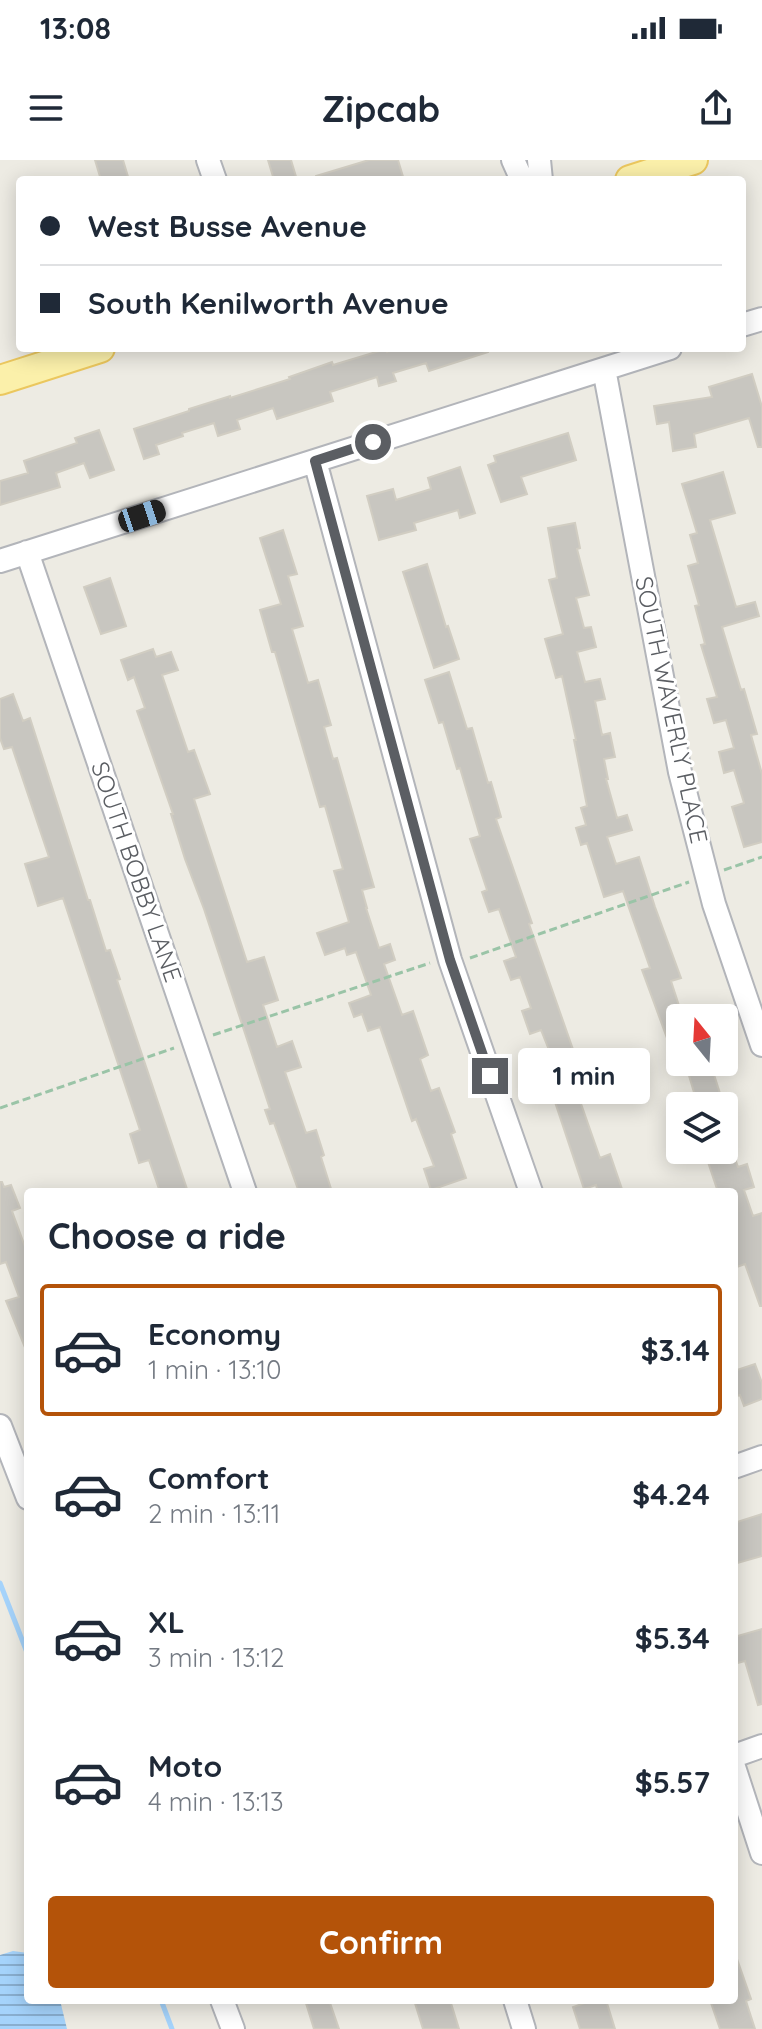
<!DOCTYPE html>
<meta charset="utf-8">
<style>
:root{--surface:#fff;--page:#f2f2f3;--text:#1f2937;--muted:#747a83;--line:#e0e1e3;--accent:#b45309}
body{margin:0;font-family:Quicksand,sans-serif;background:var(--page);color:var(--text);height:100vh;display:flex;flex-direction:column;font-size:30px;white-space:nowrap}
*{box-sizing:border-box;margin:0}
p{font-size:26px;color:var(--muted)}
.icon{flex:none;width:44px;height:44px;fill:none;stroke:currentColor;stroke-width:2;stroke-linecap:round;stroke-linejoin:round}
.map{position:relative;flex:1;overflow:hidden}
.details{position:absolute;left:24px;top:1028px;width:714px;height:816px;display:flex;flex-direction:column;background:var(--surface);border-radius:8px;box-shadow:0 4px 20px #0003}
.details>*{flex:none}
.hud{position:absolute;left:16px;top:16px;width:730px;height:176px;border-radius:8px;box-shadow:0 4px 20px #0003;display:grid;align-content:center;height:176px;padding:0 24px;background:var(--surface)}
.needle{width:52px;rotate:342deg}
.tools{position:absolute;left:666px;top:844px;display:grid;gap:16px}
.tools a{display:grid;place-items:center;width:72px;height:72px;border-radius:8px;background:var(--surface);box-shadow:0 4px 20px #0003;font-size:40px}
.end{position:absolute;width:36px;height:36px;margin:-18px;border:10px solid #5b5e63;background:#fff;box-shadow:0 0 0 4px #fff}
.from{border-radius:50%}
.bubble{position:absolute;height:56px;border-radius:8px;background:var(--surface);box-shadow:0 4px 20px #0003;font-size:26px;font-weight:700;line-height:56px;text-align:center}
.car{position:absolute;width:24px;height:48px;margin:-24px -12px;border-radius:10px;box-shadow:0 0 6px 2px #0007;background:linear-gradient(#222 24%,#8ab4d8 0 40%,#222 0 76%,#8ab4d8 0 86%,#222 0)}
.hud b{display:flex;align-items:center;gap:28px;height:76px;font-size:30px}
.hud b+b{border-top:2px solid var(--line)}
.hud i{width:20px;height:20px;background:var(--text)}
ul{padding:0;list-style:none}
li{display:flex;align-items:center;gap:24px;height:132px;margin:0 16px 12px;padding:0 8px;border:4px solid transparent;border-radius:8px}
li div{flex:1}
li b{display:block;font-size:30px}
li em{font-style:normal;font-weight:700}
li.on{border-color:var(--accent)}
li>.icon{width:72px;height:72px;stroke-width:1.5}
h2{padding:0 24px;font-size:36px;line-height:96px}
.button{display:flex;gap:16px;margin-top:auto;padding:16px 24px}
.button a{flex:1;height:92px;border-radius:8px;background:var(--accent);color:#fff;font-size:32px;font-weight:700;line-height:92px;text-align:center}
.status{display:flex;justify-content:space-between;align-items:center;height:56px;padding:0 40px;background:var(--surface);direction:ltr}
.status svg{height:22px;fill:currentColor}
header{display:flex;justify-content:space-between;align-items:center;height:104px;padding:0 24px;background:var(--surface);font-size:36px;font-weight:700}
.map>svg:first-child{display:block}
.water{fill:url(#water-rules)}
.lines{fill:none;stroke-linecap:round;stroke-linejoin:round}
.stream{stroke:#a5d3fb;stroke-width:5}
.building{fill:#c8c6c0;stroke:#d1cdc2;stroke-width:2}
.minor-casing{stroke:#b3b5ba;stroke-width:26}
.major-casing{stroke:#ebc75e;stroke-width:32}
.path{stroke:#9ac4a7;stroke-width:3;stroke-dasharray:8 4;stroke-linecap:butt}
.minor{stroke:#fff;stroke-width:22}
.major{stroke:#fbf0aa;stroke-width:28}
.route{stroke:#5b5e63;stroke-width:10}
.labels{text-anchor:middle;stroke-width:6;stroke-linejoin:round;paint-order:stroke}
.street-label{font-size:24px;fill:#5b5e63;stroke:#fff}
</style>
<div class="status"><b>13:08</b><svg viewBox="0 0 49 12"><path d="M0 12V9h3v3zM5 12V6h3v6zM10 12V3h3v9zM15 12V0h3v12zM26 1h20v11H26zM47 4h2v5h-2z"/></svg></div>
<header><svg class="icon" aria-label="menu" viewBox="0 0 24 24"><path d="M4 6h16M4 12h16M4 18h16"/></svg>Zipcab<svg class="icon" aria-label="share" viewBox="0 0 24 24"><path d="M12 15V3M7 8l5-5 5 5M5 13v7h14v-7"/></svg></header>
<div class="map">
<svg width="762" height="1869" viewBox="0 0 762 1869">
<defs>
<pattern id="water-rules" width="6" height="5" patternUnits="userSpaceOnUse" patternTransform="scale(2)"><rect width="6" height="5" fill="#a5d3fb"/><path d="M0 2.5h6" fill="none" stroke="#89aecf"/></pattern>
</defs>
<rect width="100%" height="100%" fill="#edebe3"/>
<path class="water" d="M13,1791L28,1793V1840H60L67,1869H0V1795Z"/>
<g class="lines">
<path class="stream" d="M0,1423L28,1495
M161,1840L172,1869"/>
</g>
<path class="building" d="M95,0H123L129,20H101Z
M268,0H291L297,20H274Z
M369,0H398L404,20H316V16Z
M399,188H488V192L429,211L426,203L393,213L396,221L379,226L377,217L330,232L333,241L277,259L273,248L237,260L240,269L218,276L214,263L182,273L183,276L156,285L159,294L144,299L134,269L189,251V249L230,236V238L290,219L289,217L332,202L333,205L386,189L387,192Z
M752,214L762,247V287H758L749,258L694,274L696,287L673,291L669,262L657,264L654,246L712,237L709,227Z
M99,270L114,310L90,318L84,303L56,313L60,327L0,345V321L28,313L24,301L77,283L75,278Z
M568,273L576,300L521,317L527,334L501,342L488,305L496,302L494,296Z
M460,307L475,353L460,358L458,350L414,363L416,370L379,380L367,336L393,329L396,340L431,329L428,318Z
M723,312L735,353L710,360L736,447L755,442L759,456L722,467L741,530L744,529L757,574L751,575L762,614V682L744,687L732,647L744,643L734,610L724,613L719,592L734,588L726,560L714,563L707,539L717,537L701,485L705,484L695,446L699,445L688,406L698,403L690,375L697,373L682,324Z
M575,363L580,388L577,389L589,435L576,438L584,468L591,467L596,487L577,492L585,522L600,519L605,539L595,541L602,575L610,573L615,597L604,599L608,619H606L617,658L627,655L632,670L607,677L616,704L639,697L655,747L681,818L671,821L683,858H680V907L678,908L642,810L650,808L623,731L604,737L587,683L581,685L576,668L586,665L581,648L587,646L574,580H576L562,516L556,518L545,479L563,474L549,420L557,418L548,368Z
M283,370L297,414L288,416L303,466L292,469L308,523L318,520L331,565L324,567L333,599L337,598L374,727L362,730L367,748H366L379,788L390,784L395,800L384,804L402,855L413,851L428,895L420,899L431,931L439,928L455,972L451,974L466,1018L431,1030L424,1009L434,1006L416,959L412,961L380,867L368,871L362,854L354,857L349,843L371,835L356,792L347,795L345,788L325,795L317,773L349,762L334,711L343,709L325,646L320,647L275,492H272L260,450L281,444L260,378Z
M427,404L446,467L448,466L459,499L434,508L403,412Z
M110,418L126,466L101,474L84,427Z
M153,489L156,497L171,492L178,510L162,515L188,592L194,590L210,634L194,639L247,802L264,797L278,840L263,845L277,887L292,881L301,907L285,912L306,973L316,970L324,995L321,997L332,1032H299L274,963L270,964L265,950L270,949L204,749L185,699L171,654H173L137,551L145,548L134,517L128,520L121,500Z
M449,512L467,569L472,568L488,623L491,622L501,657L496,659L532,763L529,764L589,935L579,938L600,998L610,994L623,1032H598L596,1025L584,1029L551,930L561,926L549,890L541,870L530,874L522,851L531,848L520,817L511,820L504,801L516,797L499,749L489,752L482,732L487,730L470,679L480,676L460,608L457,609L443,562L439,563L425,520Z
M13,534L23,561L30,558L88,740H90L106,791L110,790L120,819L117,820L188,1032H160L149,1000L139,1003L130,974L140,970L63,738L38,746L25,704L49,697L12,587L4,589L0,578V539Z
M685,902H710L724,946H698Z
M704,990H732L738,1007L747,1004L754,1027L744,1030L753,1056L762,1053V1146H760L745,1104L734,1108V1032H718Z
M0,1022H2L4,1027L11,1025L20,1048L12,1051L28,1095V1190H26L6,1141L19,1137L6,1102L0,1104Z
M755,1204L762,1223V1239L744,1246L740,1235L734,1237V1211Z
M762,1354V1396L734,1404V1363Z
M762,1469V1544L758,1545L745,1501L734,1504V1477Z
M736,1796L751,1839L746,1841L755,1869H720L710,1840H734V1797Z
M305,1840H329L339,1869H314Z
M414,1840H450L459,1869H423Z
M593,1840H606L615,1869H580L573,1847Z"/>
<g class="lines">
<defs>
<path id="minor" d="M208,0L215,20
M513,0L522,20
M539,0L541,20
M742,165L762,159
M604,209L680,612L714,744L762,885
M315,301L450,800L531,1032
M27,392L245,1032
M0,401L670,188
M0,1266L28,1338
M734,1307L762,1297
M734,1596L762,1586
M734,1607L762,1693
M222,1840L233,1869
M515,1840L524,1869"/>
<path id="major" d="M630,20L693,0
M0,220L100,188"/>
</defs>
<use href="#minor" class="minor-casing"/>
<use href="#major" class="major-casing"/>
<path class="path" d="M724,710L762,697
M470,798L689,722
M213,875L430,803
M0,948L174,888"/>
<use href="#minor" class="minor"/>
<use href="#major" class="major"/>
</g>
<g class="lines">
<path class="route" d="M373,282L315,301L450,800L490,916"/>
</g>
<g class="labels">
<g class="street-label">
<text transform="translate(671 550) rotate(78)" y="8">SOUTH WAVERLY PLACE</text>
<text transform="translate(136 712) rotate(71)" y="8">SOUTH BOBBY LANE</text>
</g>
</g>
</svg>
<div class="tools">
<a><svg class="needle" viewBox="-14 -14 28 28"><path d="M0-13l5 13h-10z" fill="#e53935"/><path d="M0 13l5-13h-10z" fill="#747a83"/></svg></a>
<a><svg class="icon" aria-label="layers" viewBox="0 0 24 24"><path d="M12 4l9 5-9 5-9-5zM3 14l9 5 9-5"/></svg></a>
</div>
<i class="end from" style="left:373px;top:282px"></i>
<i class="end" style="left:490px;top:916px"></i>
<div class="bubble" style="left:518px;top:888px;width:132px">1 min</div>
<i class="car" style="left:142px;top:356px;rotate:72deg"></i>
<div class="hud">
<b><i class="from"></i>West Busse Avenue</b>
<b><i></i>South Kenilworth Avenue</b>
</div>
<section class="details">
<h2>Choose a ride</h2>
<ul>
<li class="on"><svg class="icon" aria-label="car" viewBox="0 0 24 24"><path d="M5 17H2v-5l4-1 3-4h7l3 4 3 1v5h-3M9 17h6M6 11h13"/><circle cx="7" cy="17" r="2"/><circle cx="17" cy="17" r="2"/></svg><div><b>Economy</b><p>1 min · 13:10</p></div><em>$3.14</em></li>
<li><svg class="icon" aria-label="car" viewBox="0 0 24 24"><path d="M5 17H2v-5l4-1 3-4h7l3 4 3 1v5h-3M9 17h6M6 11h13"/><circle cx="7" cy="17" r="2"/><circle cx="17" cy="17" r="2"/></svg><div><b>Comfort</b><p>2 min · 13:11</p></div><em>$4.24</em></li>
<li><svg class="icon" aria-label="car" viewBox="0 0 24 24"><path d="M5 17H2v-5l4-1 3-4h7l3 4 3 1v5h-3M9 17h6M6 11h13"/><circle cx="7" cy="17" r="2"/><circle cx="17" cy="17" r="2"/></svg><div><b>XL</b><p>3 min · 13:12</p></div><em>$5.34</em></li>
<li><svg class="icon" aria-label="car" viewBox="0 0 24 24"><path d="M5 17H2v-5l4-1 3-4h7l3 4 3 1v5h-3M9 17h6M6 11h13"/><circle cx="7" cy="17" r="2"/><circle cx="17" cy="17" r="2"/></svg><div><b>Moto</b><p>4 min · 13:13</p></div><em>$5.57</em></li>
</ul>
<div class="button"><a>Confirm</a></div>
</section>
</div>
